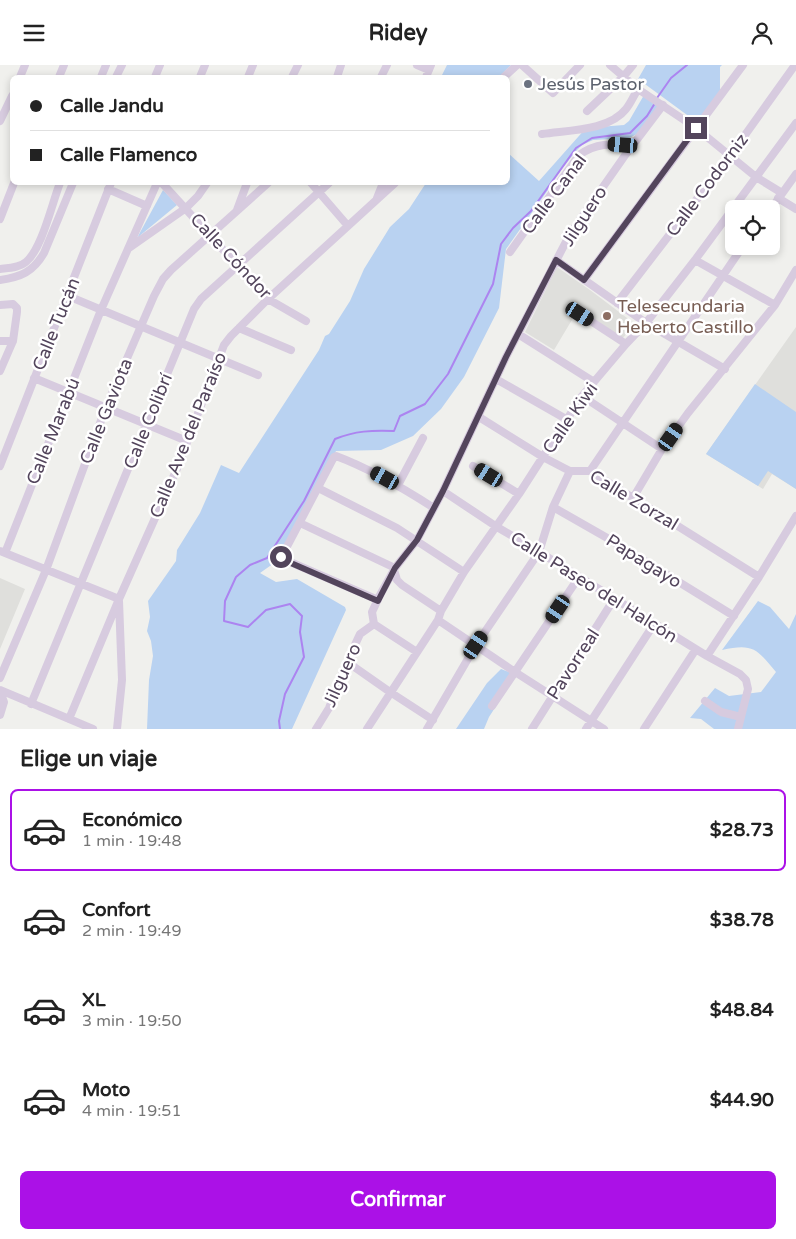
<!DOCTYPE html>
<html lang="es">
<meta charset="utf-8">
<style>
:root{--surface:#fff;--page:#f2f2f2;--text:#222;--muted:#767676;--line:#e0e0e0;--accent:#ab11e7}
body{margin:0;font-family:"Varela Round",sans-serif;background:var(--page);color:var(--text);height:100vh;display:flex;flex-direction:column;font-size:19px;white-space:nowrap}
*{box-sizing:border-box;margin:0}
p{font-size:16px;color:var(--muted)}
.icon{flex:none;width:28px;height:28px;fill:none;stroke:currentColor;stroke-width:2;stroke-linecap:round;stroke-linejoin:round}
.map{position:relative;height:664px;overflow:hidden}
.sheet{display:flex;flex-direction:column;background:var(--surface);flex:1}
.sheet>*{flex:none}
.banner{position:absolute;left:10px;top:10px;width:500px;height:110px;border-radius:8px;box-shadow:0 2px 8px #0003;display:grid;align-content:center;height:110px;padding:0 20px;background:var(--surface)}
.buttons{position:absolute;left:725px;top:135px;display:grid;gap:10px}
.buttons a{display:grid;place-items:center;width:55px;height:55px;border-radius:8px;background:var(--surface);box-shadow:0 2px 8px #0003;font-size:25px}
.end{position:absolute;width:22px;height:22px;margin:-11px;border:6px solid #53455c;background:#fff;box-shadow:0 0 0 2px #fff}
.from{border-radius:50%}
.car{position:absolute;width:15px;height:30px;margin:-15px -8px;border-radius:6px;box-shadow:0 0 4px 1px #0007;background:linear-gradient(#222 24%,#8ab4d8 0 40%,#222 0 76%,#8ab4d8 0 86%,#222 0)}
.banner b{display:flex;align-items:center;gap:18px;height:48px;font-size:19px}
.banner b+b{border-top:1px solid var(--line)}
.banner i{width:12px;height:12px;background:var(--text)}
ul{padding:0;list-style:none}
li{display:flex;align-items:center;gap:15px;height:82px;margin:0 10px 8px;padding:0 10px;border:2px solid transparent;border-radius:8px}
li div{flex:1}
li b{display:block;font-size:19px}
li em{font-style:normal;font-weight:800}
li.on{border-color:var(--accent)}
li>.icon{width:45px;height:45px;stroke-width:1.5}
h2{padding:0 20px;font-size:22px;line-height:60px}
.cta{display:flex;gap:10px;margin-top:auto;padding:10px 20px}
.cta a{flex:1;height:58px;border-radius:8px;background:var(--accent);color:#fff;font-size:20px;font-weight:800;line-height:58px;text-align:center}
header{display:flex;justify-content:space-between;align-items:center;height:65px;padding:0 20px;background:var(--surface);font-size:22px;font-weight:800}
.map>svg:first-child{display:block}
.education{fill:#dfdfdc}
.green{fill:#b9d2f1}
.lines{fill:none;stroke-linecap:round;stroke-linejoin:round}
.stream{stroke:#ac84f0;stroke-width:2}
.minor{stroke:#d7cbdf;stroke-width:8}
.route{stroke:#53455c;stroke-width:6}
.worship-dot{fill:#6b7280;stroke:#fff;stroke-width:2}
.education-dot{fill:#8d6e63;stroke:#fff;stroke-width:2}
.labels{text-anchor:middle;stroke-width:5;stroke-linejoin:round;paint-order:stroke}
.worship-label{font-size:18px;fill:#5b616d;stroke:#fff;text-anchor:start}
.street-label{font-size:18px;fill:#53455c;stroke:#fff}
.education-label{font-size:18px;fill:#785e54;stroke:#fff;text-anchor:start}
</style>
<header><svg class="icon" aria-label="menu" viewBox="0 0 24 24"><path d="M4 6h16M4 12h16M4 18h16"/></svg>Ridey<svg class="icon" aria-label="person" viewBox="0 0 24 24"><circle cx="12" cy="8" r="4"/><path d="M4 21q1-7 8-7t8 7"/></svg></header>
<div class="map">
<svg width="796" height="664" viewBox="0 0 796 664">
<rect width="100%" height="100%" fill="#f0f0ed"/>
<path class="education" d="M557,202L590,225L635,259L622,274L579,243L554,285L525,267Z
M796,262V424L772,409L763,424L706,389Z
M0,513L25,524L0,584Z"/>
<path class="green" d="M447,0H511L499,12H441Z
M646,0H722L720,2V27L698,58L638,14Z
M644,30L658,38L657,43L637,69L629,73L593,75L582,80L576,86L547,123L548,125L506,184L499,243L464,312L441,344L413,371L381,385L336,386L277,496L260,508L276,517L297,514L345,542L346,545L292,664H147L149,615L153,591L151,576L147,566L150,552L148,536L176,496L177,485L200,448L221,400L239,408L319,285L325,271L329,269L350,236L364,204L390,162L409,144L426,118H508V88L539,116L586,63L624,60L629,56Z
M163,125L177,140L137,173Z
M755,319L796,347V424L768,406L758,421L706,389Z
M758,536L770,542L789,564L796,549V664H714L701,654L690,653L715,623L729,631L761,627L776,607C757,584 753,578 722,585Z
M501,604L511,608L509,621L489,652L484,664H456L487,618Z"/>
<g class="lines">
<path class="stream" d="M657,33L671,13L687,0
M280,664L279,656L285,629L304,592L300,567L302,551L290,539L266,545L248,562L224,556L225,536L236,512L250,500L267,493L304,436L335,374C355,366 372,365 394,366L400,351L425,339L448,309L493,219L501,179L513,163L531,146L576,83L592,73L630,68L647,51L655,38"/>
<path class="minor" d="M417,0L429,5
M522,0L553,28L580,0
M610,0L638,24L696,63L756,112L782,128
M20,12L25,0
M59,12L64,0
M101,12L106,0
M116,12L122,0
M155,12L160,0
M200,12L205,0
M248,12L253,0
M292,12L298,0
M337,12L341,0
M381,12L387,0
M426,12L431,0
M504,12L517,0
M587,46L624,11L633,0
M0,56L12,31
M542,69C568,65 609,66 626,44C631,38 634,30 638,24
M162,118L268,234L306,256
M311,118L348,161
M108,124L147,141
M377,133L383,118
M778,133L796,144
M771,144L796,109
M237,145L247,118
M0,154L14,118
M129,183L186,143L198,131L207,118
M510,187L579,90C598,77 611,79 633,81
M556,195L646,258L725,304
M695,195L775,240
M0,204C9,203 19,203 26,197C42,184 52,138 60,118
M0,215C21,212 33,207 44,188L73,118
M584,215L743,0
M68,231L258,310
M617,238L730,91L795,0
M0,240L13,239L17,243V247L13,276L0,306
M580,249L626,279
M239,263L291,285
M518,269L594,317
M0,276H13
M34,313L187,376
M496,314L566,354
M582,331L662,384
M479,352L543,392L564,403L570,406H590L759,512
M0,401L111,118
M473,401L519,429
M590,406L743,181
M398,420L423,373
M318,423L397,463L464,507
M443,426L497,462L536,485L707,591L740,609L746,615L748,624L738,664
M633,433L662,384L688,348L775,240L796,205
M553,442L609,474L734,551
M300,458L395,503
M0,486L119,534
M5,488L101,245L157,118
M394,505L397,515L402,520L441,546
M378,535L281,493L334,392L336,391C371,404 403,423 434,443
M438,555L515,607L604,664
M374,559L417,587
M707,591L759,512L796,451
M350,599L390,627L433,655
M0,613L46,505L106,342L154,231L163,214L171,205L268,118
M0,625L93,664
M0,626L4,637L0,650
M705,636L721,647L741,652
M31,639L194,244L201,234L329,118
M492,641L579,512
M69,654L119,534L176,406L224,280L231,271L268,234L395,118
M117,664L122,615L119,536
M316,664L329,643L344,605L350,599L353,584L360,569L374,559L372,547L380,530L395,503L417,475L443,426L506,292L570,169L626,89L663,40
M367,664L438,555L441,546L464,507L519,429L582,331L626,279L646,258L695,195L796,58
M427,664L476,580L539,487L553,442L570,406
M532,664L614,534
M586,664L654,559
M644,664L696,584"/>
</g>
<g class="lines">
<path class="route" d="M281,492L284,495L378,536L395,503L417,475L443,426L506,292L556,195L584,215L696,63"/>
</g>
<circle class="worship-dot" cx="528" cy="19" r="5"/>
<circle class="education-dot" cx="607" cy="251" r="5"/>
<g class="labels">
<g class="worship-label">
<text x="538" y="25">Jesús Pastor</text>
</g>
<g class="street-label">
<text transform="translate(707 120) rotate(-53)" y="6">Calle Codorniz</text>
<text transform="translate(554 129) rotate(-53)" y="6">Calle Canal</text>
<text transform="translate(584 151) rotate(-57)" y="6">Jilguero</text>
<text transform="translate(231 191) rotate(47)" y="6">Calle Cóndor</text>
<text transform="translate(56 259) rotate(-68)" y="6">Calle Tucán</text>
<text transform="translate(106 346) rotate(-68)" y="6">Calle Gaviota</text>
<text transform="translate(570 353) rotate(-55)" y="6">Calle Kiwi</text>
<text transform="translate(148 356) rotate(-68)" y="6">Calle Colibrí</text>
<text transform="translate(53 366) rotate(-68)" y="6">Calle Marabú</text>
<text transform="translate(188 370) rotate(-68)" y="6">Calle Ave del Paraíso</text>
<text transform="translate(634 435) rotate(31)" y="6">Calle Zorzal</text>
<text transform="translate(644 496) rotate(32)" y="6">Papagayo</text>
<text transform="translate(594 522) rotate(32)" y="6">Calle Paseo del Halcón</text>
<text transform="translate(573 599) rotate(-57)" y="6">Pavorreal</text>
<text transform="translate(342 610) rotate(-66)" y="6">Jilguero</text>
</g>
<g class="education-label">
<text x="617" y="247">Telesecundaria<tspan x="617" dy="21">Heberto Castillo</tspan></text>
</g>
</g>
</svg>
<div class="buttons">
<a><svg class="icon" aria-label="locate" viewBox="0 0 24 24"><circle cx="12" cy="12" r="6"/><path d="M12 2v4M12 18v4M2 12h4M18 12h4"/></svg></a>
</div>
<i class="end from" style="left:281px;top:492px"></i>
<i class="end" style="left:696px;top:63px"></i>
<i class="car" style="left:623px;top:80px;rotate:275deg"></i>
<i class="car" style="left:580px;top:249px;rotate:123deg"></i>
<i class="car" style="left:671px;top:372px;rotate:35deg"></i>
<i class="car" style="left:489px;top:410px;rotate:301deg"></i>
<i class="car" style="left:385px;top:413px;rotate:299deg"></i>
<i class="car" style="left:558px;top:544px;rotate:214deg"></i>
<i class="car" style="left:476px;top:580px;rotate:34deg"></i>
<div class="banner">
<b><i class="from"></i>Calle Jandu</b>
<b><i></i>Calle Flamenco</b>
</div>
</div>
<section class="sheet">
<h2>Elige un viaje</h2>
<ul>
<li class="on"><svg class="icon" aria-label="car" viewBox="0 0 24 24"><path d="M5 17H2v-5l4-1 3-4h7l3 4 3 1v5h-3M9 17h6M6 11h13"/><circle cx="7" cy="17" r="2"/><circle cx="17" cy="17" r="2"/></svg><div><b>Económico</b><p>1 min · 19:48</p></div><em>$28.73</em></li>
<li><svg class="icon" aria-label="car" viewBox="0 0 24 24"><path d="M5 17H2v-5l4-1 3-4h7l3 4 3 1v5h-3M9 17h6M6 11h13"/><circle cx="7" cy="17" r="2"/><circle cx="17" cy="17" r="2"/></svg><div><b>Confort</b><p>2 min · 19:49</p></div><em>$38.78</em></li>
<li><svg class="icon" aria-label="car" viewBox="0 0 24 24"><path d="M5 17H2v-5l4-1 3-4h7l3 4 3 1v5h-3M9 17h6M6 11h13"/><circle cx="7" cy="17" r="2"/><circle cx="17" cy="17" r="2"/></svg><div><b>XL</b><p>3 min · 19:50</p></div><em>$48.84</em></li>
<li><svg class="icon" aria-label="car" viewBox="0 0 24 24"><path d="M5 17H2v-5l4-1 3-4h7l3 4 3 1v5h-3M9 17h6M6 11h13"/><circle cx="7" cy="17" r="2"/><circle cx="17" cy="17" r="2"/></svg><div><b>Moto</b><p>4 min · 19:51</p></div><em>$44.90</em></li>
</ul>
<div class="cta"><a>Confirmar</a></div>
</section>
